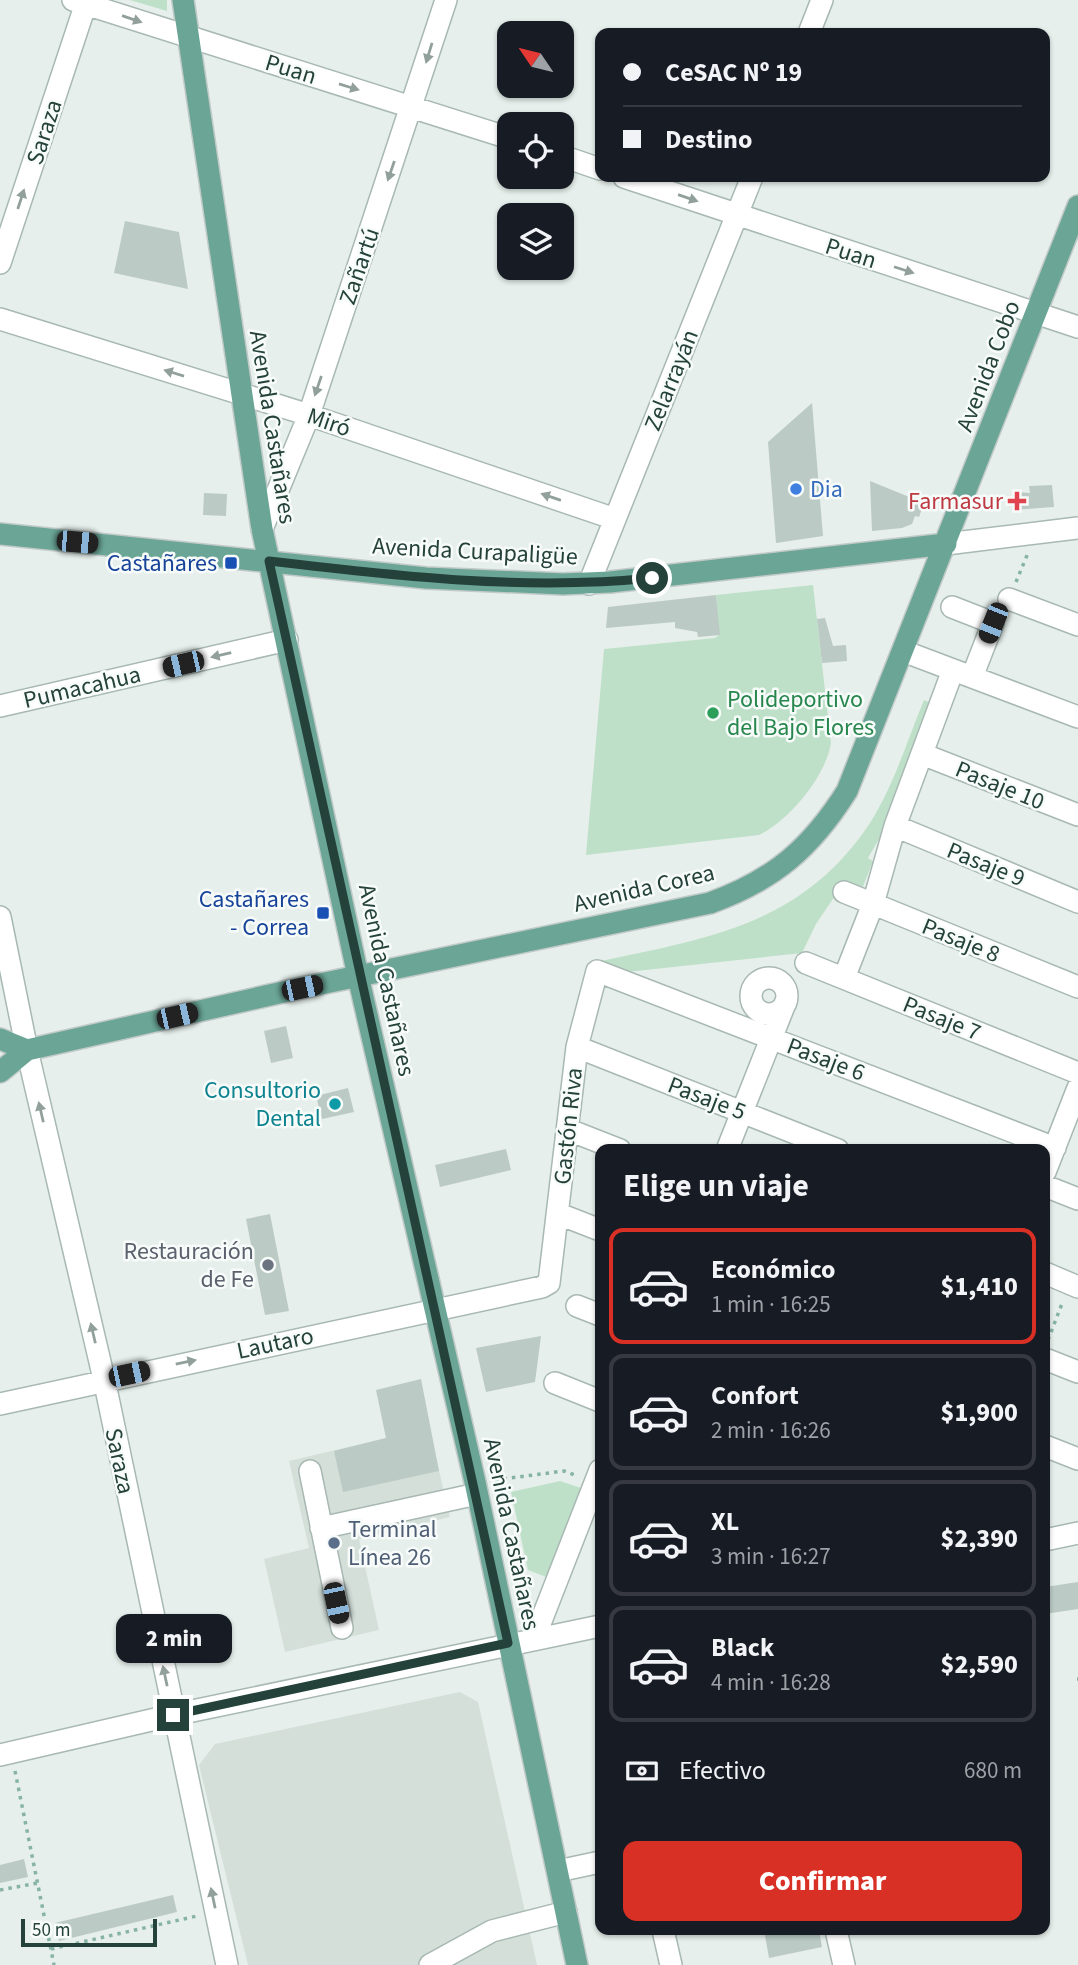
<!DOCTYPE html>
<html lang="es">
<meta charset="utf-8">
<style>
:root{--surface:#171b24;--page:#242831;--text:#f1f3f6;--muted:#9ea1a6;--line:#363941;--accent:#d93025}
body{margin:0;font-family:"Source Sans 3",sans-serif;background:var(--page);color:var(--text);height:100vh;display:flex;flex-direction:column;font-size:26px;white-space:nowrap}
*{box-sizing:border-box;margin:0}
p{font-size:23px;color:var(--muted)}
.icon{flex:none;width:38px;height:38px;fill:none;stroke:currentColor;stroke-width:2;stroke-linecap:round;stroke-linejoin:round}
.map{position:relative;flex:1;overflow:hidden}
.sheet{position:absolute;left:595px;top:1144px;width:455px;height:791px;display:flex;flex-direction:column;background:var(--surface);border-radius:14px;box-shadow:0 2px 5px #0004}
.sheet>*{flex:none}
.top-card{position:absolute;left:595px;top:28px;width:455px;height:154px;border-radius:14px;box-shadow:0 2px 5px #0004;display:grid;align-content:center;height:154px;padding:0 28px;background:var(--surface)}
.needle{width:46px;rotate:305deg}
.controls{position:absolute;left:497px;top:21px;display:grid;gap:14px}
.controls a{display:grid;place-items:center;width:77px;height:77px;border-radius:14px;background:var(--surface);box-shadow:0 2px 5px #0004;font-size:35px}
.scale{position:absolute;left:21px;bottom:18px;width:136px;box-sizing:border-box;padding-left:7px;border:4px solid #24423a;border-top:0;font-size:19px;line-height:24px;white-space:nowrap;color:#24423a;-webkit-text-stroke:5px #f7fbf9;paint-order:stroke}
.end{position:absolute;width:32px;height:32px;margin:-16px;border:9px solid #24423a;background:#fff;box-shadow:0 0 0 4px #fff}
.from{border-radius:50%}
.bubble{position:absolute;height:49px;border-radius:14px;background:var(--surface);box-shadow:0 2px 5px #0004;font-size:23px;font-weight:800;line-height:49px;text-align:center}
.car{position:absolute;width:21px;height:42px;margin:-21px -10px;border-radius:9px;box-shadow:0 0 5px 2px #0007;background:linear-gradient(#222 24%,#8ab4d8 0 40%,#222 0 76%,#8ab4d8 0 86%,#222 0)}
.top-card b{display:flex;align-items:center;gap:24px;height:66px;font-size:26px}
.top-card b+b{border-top:2px solid var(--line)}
.top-card i{width:18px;height:18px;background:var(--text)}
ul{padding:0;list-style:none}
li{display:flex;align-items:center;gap:21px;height:116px;margin:0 14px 10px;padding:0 14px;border:4px solid var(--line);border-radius:14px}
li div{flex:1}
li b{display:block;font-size:26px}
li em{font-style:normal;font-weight:800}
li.selected{border-color:var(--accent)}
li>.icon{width:63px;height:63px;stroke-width:1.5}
h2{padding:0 28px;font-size:32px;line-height:84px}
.pay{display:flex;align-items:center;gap:18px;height:77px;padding:0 28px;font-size:26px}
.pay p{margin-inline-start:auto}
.action{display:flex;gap:14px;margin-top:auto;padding:14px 28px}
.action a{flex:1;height:80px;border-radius:14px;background:var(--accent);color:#fff;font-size:28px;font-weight:800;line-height:80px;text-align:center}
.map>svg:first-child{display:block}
.built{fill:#d4dfda}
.green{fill:#bfe0c8}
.building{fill:#bbcac4}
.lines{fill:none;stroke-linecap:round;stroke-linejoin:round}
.minor-casing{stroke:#a8b8b2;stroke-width:24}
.major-casing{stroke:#c2cac8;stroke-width:24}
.path{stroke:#86b3a5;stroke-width:3.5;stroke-dasharray:3.5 5;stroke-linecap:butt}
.minor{stroke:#fff;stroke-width:21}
.major{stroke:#6aa596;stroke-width:21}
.oneway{fill:#92a09c}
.route{stroke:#24423a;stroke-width:9}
.shop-dot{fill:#3f7fe0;stroke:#f7fbf9;stroke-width:2.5}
.health-dot{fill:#e0444e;stroke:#f7fbf9;stroke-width:2.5}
.transit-dot{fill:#1a4fb4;stroke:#f7fbf9;stroke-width:2.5}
.leisure-dot{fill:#2e9e5b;stroke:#f7fbf9;stroke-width:2.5}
.culture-dot{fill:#0f9aa8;stroke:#f7fbf9;stroke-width:2.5}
.worship-dot{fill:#6b7280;stroke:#f7fbf9;stroke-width:2.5}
.service-dot{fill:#5c6f8a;stroke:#f7fbf9;stroke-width:2.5}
.labels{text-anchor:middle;stroke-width:5;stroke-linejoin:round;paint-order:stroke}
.street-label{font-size:24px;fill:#24423a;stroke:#f7fbf9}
.shop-label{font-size:24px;fill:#366cbe;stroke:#f7fbf9;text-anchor:start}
.health-label{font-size:24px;fill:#be3a42;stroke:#f7fbf9;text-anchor:end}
.transit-label{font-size:24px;fill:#164399;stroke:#f7fbf9;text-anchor:end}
.leisure-label{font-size:24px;fill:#27864d;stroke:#f7fbf9;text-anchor:start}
.culture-label{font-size:24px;fill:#0d838f;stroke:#f7fbf9;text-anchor:end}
.worship-label{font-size:24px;fill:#5b616d;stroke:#f7fbf9;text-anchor:end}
.service-label{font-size:24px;fill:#4e5e75;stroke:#f7fbf9;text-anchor:start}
</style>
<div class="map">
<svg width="1078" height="1965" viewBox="0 0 1078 1965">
<rect width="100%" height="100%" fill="#e6efeb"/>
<path class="built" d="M429,1428L450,1517L359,1539L379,1630L285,1652L264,1559L309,1548L289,1461Z
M460,1692L478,1702L537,1965H248L199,1765L215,1744Z"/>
<path class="green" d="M130,0H167V11Z
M813,585L831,743C826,776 789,821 759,835L586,855L604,649L715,638L719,635L716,595Z
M924,700L933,704L886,827L868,858L873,861L860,894L841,887L816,924L802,953L627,972L592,963C704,939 801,927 870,823C894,785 907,741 924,700Z
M560,1481L581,1488L549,1578L528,1570L511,1492Z"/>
<path class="building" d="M125,221L179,232L188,289L114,273Z
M812,403L823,536L776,543L768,442Z
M870,481L924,503L919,517L915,516L912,524L902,528L872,531Z
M1052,485L1054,507L1014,510L1016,492L1030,493L1029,486Z
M204,493L227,494L226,516L203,515Z
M716,595L720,635L698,637L697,632L675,628V622L606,628L608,607Z
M825,618L833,646L846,645L847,661L822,663L817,619Z
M286,1026L293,1058L271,1063L264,1031Z
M348,1088L354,1112L322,1119L316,1096Z
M506,1149L511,1170L440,1187L435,1165Z
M270,1214L289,1311L265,1315L246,1219Z
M541,1336L535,1382L486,1392L476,1348Z
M421,1379L439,1471L343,1492L334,1451L386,1438L376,1390Z
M1078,1582V1609L1045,1614V1587Z
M24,1859L28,1877L0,1883V1865Z
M173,1895L177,1912L59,1941L55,1923Z
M764,1930H819L822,1947L769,1958Z"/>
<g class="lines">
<defs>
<path id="minor" d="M73,0L509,138
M809,33L822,0
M562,156L600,169
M624,177L1078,327
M0,263L87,0
M0,319L309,415L615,519
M262,529L309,415L446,0
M946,544L1078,528
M589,584L752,177
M1009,599L1078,625
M952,607L993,623L972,677
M903,651L1078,717
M0,706L287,640
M922,754L1078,815
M895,826L1078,902
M844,892L1078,987
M0,917L27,1050L104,1379L227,1965
M806,963L1078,1073
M844,978L873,904L895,826L953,670
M751 996a18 18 0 1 1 36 0a18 18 0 1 1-36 0Z
M577,1047L838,1150
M569,1130L620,1150
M727,1150L786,1001
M1045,1172L1078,1088
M1045,1186L1078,1199
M559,1214L600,1230
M1045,1273L1078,1287
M577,1306L600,1315
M1045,1359L1078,1372
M555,1383L600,1401
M0,1404L542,1287L549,1283L577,1047L597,971L1055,1148
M1045,1446L1078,1459
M310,1471L342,1628
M321,1528L477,1494
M1045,1540L1078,1533
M534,1639L600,1470
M0,1755L173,1715L600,1626
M558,1871L600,1862
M663,1930L671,1965
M836,1930L844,1965
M430,1965L492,1931L566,1912"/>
<path id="major" d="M183,0L262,529L358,976L475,1482L577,1965
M0,534L426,578L563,584L610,582L946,544
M0,1039L27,1050
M0,1072L27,1050L301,988L710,903C774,880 811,848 847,791L1078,206"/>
</defs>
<use href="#minor" class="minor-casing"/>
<use href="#major" class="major-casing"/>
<path class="path" d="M1016,582L1028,553
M1048,1340L1063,1301
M495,1480L564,1471L577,1476
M505,1536H520
M1077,1679H1078
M15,1771L54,1965
M0,1890L38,1883
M51,1949L197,1916"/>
<use href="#minor" class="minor"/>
<use href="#major" class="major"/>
</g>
<defs><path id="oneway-solid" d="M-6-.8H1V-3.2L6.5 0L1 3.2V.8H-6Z" transform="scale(1.75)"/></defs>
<g class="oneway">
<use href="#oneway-solid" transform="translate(132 19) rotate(19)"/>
<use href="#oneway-solid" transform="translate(429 53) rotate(107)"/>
<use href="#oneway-solid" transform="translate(349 87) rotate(17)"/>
<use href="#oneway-solid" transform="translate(391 171) rotate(109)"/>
<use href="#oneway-solid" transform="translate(688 198) rotate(19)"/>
<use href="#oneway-solid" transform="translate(21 199) rotate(-72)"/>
<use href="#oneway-solid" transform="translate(904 270) rotate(18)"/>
<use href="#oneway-solid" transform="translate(174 373) rotate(-163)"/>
<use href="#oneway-solid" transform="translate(318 386) rotate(109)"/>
<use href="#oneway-solid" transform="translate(551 497) rotate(-161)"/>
<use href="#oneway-solid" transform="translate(221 655) rotate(167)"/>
<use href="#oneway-solid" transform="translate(41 1112) rotate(-103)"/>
<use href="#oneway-solid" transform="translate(93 1333) rotate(-103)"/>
<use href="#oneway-solid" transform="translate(186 1362) rotate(-12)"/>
<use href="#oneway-solid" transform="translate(165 1676) rotate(-102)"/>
<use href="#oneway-solid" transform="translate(213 1898) rotate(-102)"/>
</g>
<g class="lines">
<path class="route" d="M173,1715L508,1643L269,561C396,576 524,591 652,578"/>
</g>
<circle class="shop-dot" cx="796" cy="489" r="7"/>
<path class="health-dot" d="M1013.5 490.5h7v7h7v7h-7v7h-7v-7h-7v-7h7z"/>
<g class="transit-dot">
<rect x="224" y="556" width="14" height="14" rx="3.5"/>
<rect x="316" y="906" width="14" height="14" rx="3.5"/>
</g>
<circle class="leisure-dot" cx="713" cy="713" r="7"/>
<circle class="culture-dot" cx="335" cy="1104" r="7"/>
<circle class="worship-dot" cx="268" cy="1265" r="7"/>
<circle class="service-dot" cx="334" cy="1543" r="7"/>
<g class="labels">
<g class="street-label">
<text transform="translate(291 69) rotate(17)" y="8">Puan</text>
<text transform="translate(44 132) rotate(-72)" y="8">Saraza</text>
<text transform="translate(851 253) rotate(18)" y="8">Puan</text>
<text transform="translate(359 266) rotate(-71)" y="8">Zañartú</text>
<text transform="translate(988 366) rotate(-69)" y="8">Avenida Cobo</text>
<text transform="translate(671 380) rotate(-68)" y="8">Zelarrayán</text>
<text transform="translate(329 422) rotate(19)" y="8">Miró</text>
<text transform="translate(273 427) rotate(81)" y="8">Avenida Castañares</text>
<text transform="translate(475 551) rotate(3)" y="8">Avenida Curapaligüe</text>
<text transform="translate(82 687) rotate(-13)" y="8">Pumacahua</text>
<text transform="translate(1000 785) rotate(22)" y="8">Pasaje 10</text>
<text transform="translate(986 864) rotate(22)" y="8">Pasaje 9</text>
<text transform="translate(644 888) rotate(-13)" y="8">Avenida Corea</text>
<text transform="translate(961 940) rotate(22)" y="8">Pasaje 8</text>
<text transform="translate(387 980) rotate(78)" y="8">Avenida Castañares</text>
<text transform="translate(942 1018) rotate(22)" y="8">Pasaje 7</text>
<text transform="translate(826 1059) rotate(21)" y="8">Pasaje 6</text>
<text transform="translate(707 1098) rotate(21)" y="8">Pasaje 5</text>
<text transform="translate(568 1126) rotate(-84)" y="8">Gastón Riva</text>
<text transform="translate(275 1343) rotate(-12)" y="8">Lautaro</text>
<text transform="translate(120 1461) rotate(78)" y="8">Saraza</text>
<text transform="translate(512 1534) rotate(78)" y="8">Avenida Castañares</text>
</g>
<g class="shop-label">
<text x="810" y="497">Dia</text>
</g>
<g class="health-label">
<text x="1003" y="509">Farmasur</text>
</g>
<g class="transit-label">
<text x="217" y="571">Castañares</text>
<text x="309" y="907">Castañares<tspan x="309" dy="28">- Correa</tspan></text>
</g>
<g class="leisure-label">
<text x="727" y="707">Polideportivo<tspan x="727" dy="28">del Bajo Flores</tspan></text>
</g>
<g class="culture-label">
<text x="321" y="1098">Consultorio<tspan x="321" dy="28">Dental</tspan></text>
</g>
<g class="worship-label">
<text x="254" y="1259">Restauración<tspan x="254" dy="28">de Fe</tspan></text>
</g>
<g class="service-label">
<text x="348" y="1537">Terminal<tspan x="348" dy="28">Línea 26</tspan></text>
</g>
</g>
</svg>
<div class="controls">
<a><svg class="needle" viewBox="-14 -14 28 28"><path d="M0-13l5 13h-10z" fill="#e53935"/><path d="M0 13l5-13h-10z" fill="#9ea1a6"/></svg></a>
<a><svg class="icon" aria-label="locate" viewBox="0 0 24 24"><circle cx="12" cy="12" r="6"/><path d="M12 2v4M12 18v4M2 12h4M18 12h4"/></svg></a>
<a><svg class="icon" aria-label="layers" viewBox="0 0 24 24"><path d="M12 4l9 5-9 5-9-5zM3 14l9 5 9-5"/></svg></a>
</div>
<div class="scale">50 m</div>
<i class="end from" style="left:652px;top:578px"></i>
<i class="end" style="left:173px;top:1715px"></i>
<div class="bubble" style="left:116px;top:1614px;width:116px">2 min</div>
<i class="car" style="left:77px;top:542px;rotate:95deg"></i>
<i class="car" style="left:993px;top:623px;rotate:202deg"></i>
<i class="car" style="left:183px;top:664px;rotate:257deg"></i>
<i class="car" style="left:302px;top:988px;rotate:78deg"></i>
<i class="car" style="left:177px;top:1016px;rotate:77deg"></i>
<i class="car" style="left:129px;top:1374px;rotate:78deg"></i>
<i class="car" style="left:336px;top:1603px;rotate:168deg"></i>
<div class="top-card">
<b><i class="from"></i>CeSAC Nº 19</b>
<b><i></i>Destino</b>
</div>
<section class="sheet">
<h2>Elige un viaje</h2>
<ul>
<li class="selected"><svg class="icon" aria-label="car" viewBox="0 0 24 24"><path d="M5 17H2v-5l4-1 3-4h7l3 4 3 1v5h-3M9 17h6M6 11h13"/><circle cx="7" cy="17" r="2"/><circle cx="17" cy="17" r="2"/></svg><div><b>Económico</b><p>1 min · 16:25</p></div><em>$1,410</em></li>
<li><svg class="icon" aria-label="car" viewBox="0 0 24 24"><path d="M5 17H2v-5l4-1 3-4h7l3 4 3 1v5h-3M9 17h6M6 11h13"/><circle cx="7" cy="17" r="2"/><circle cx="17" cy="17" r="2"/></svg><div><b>Confort</b><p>2 min · 16:26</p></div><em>$1,900</em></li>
<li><svg class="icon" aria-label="car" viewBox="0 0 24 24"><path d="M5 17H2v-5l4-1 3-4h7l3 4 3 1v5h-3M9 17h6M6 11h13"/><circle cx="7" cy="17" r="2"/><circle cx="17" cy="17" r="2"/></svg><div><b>XL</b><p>3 min · 16:27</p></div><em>$2,390</em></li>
<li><svg class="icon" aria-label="car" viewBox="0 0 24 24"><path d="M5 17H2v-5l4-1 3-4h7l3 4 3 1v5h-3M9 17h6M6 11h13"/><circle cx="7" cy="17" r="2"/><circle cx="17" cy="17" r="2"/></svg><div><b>Black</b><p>4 min · 16:28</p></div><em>$2,590</em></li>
</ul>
<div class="pay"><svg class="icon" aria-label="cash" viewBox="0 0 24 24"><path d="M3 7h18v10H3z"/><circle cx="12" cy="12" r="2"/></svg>Efectivo<p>680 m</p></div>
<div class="action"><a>Confirmar</a></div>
</section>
</div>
